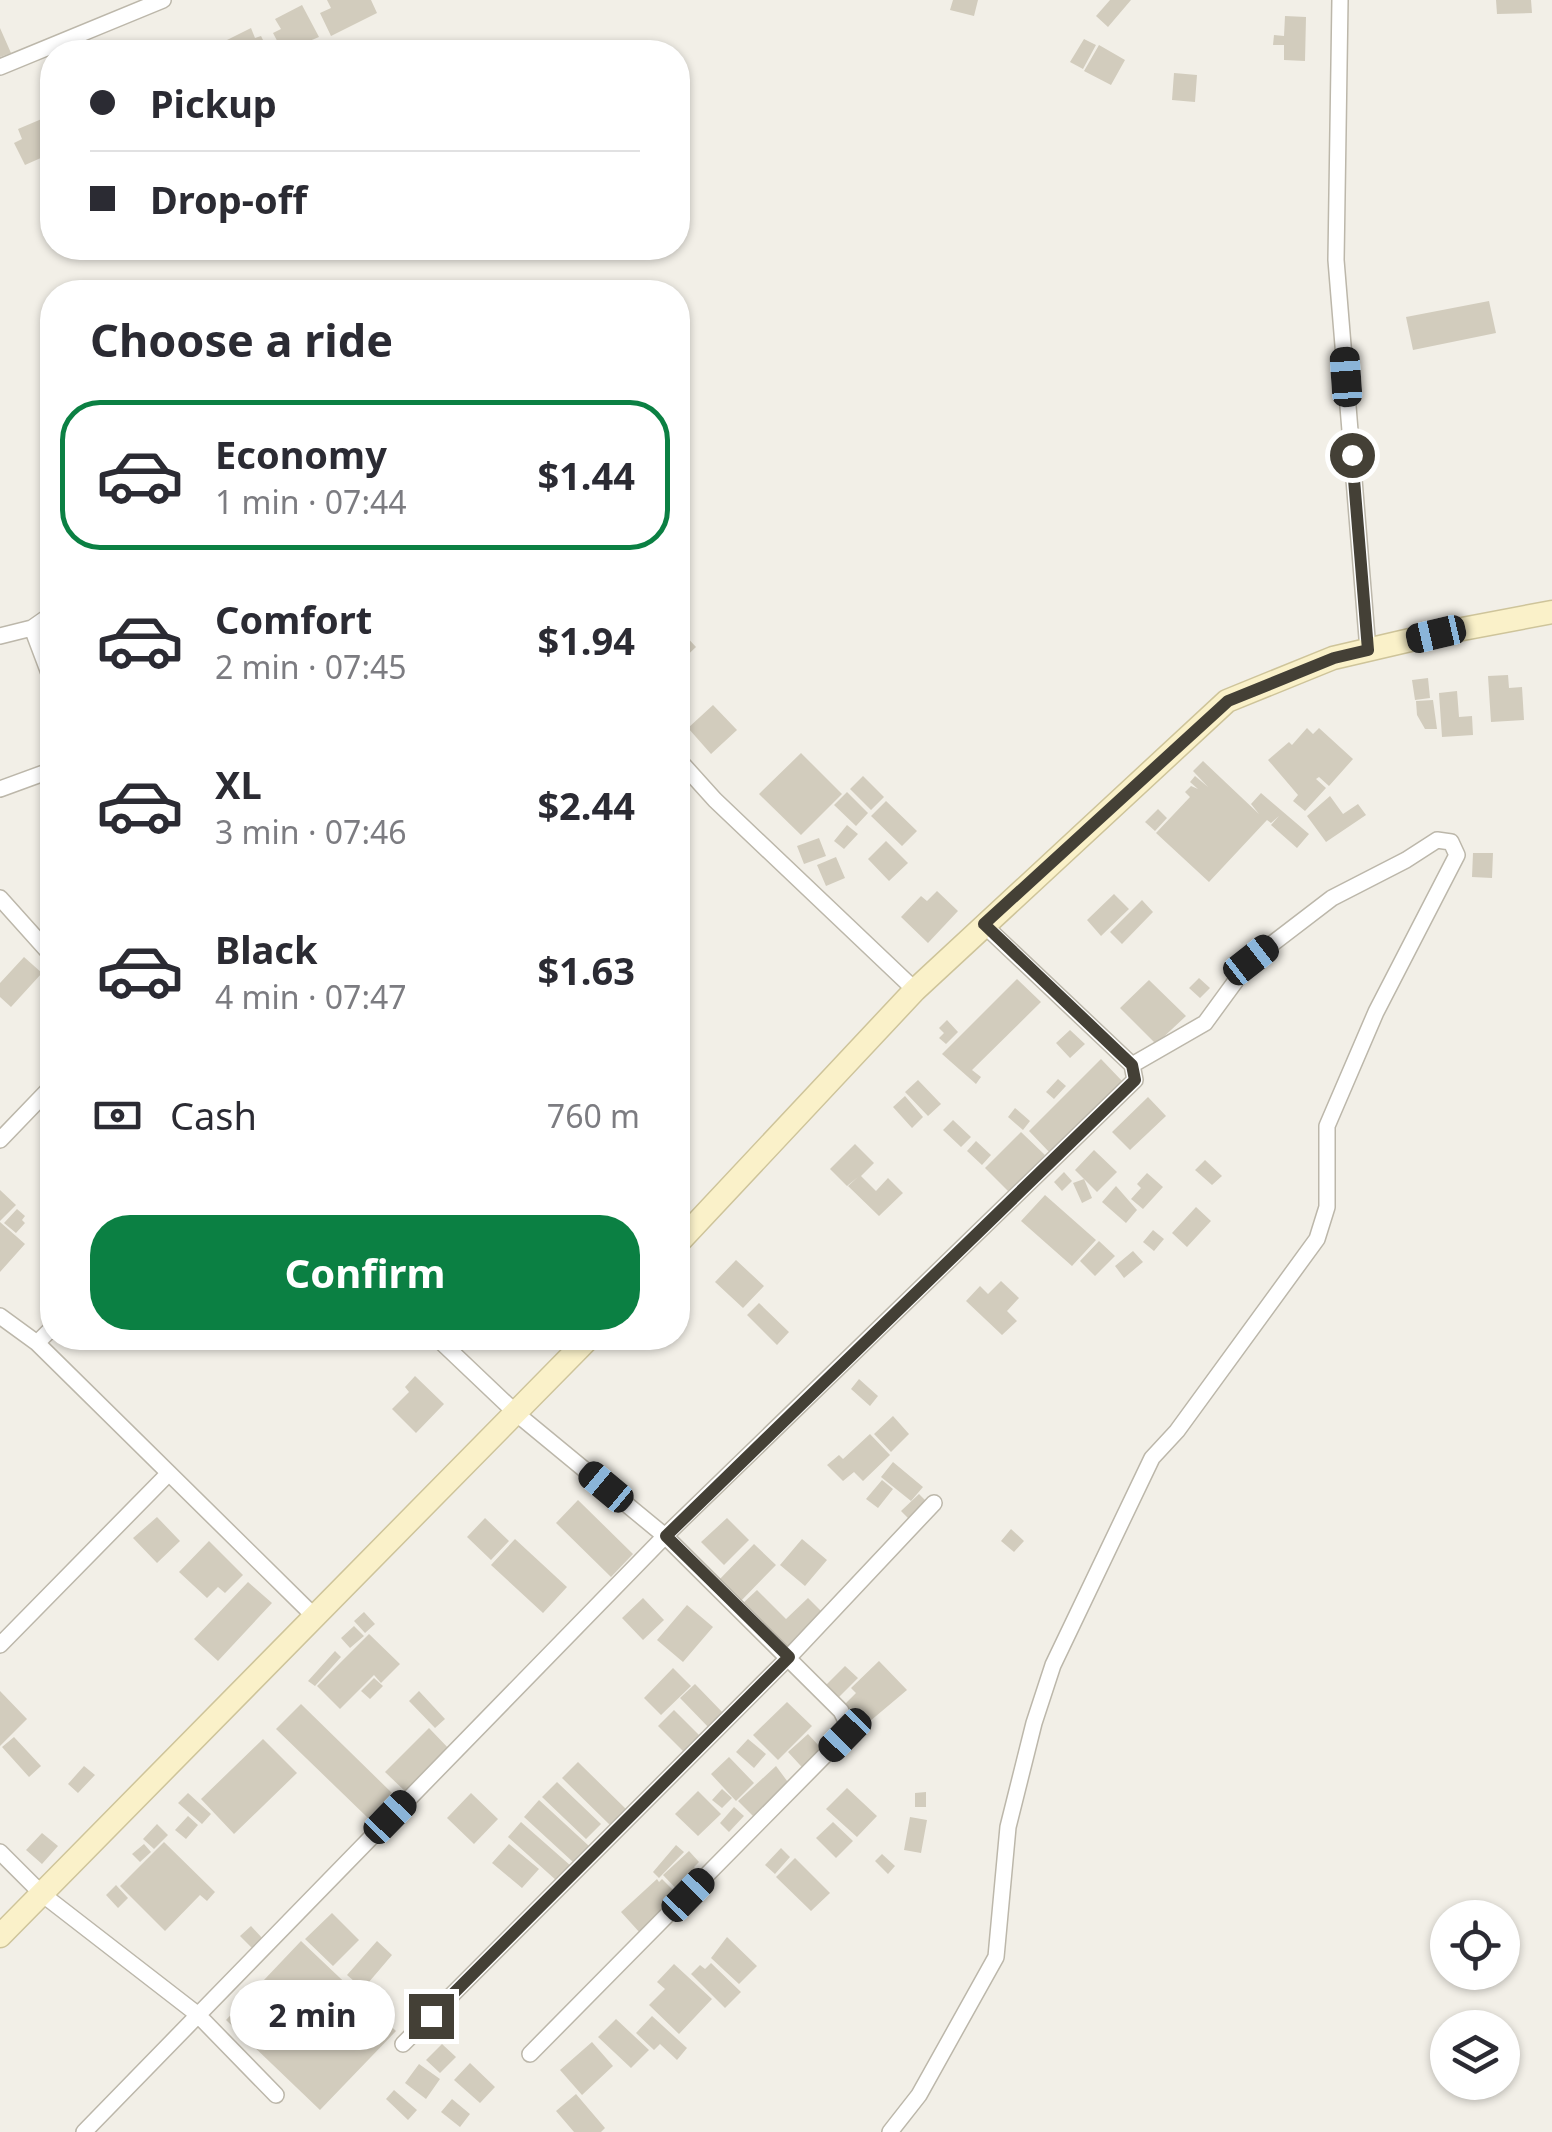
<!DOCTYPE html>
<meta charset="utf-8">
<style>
:root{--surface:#fff;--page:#f7f7f7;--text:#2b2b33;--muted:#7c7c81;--line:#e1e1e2;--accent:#0b8043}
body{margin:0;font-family:"Noto Sans",sans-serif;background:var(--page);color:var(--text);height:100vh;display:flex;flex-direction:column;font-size:38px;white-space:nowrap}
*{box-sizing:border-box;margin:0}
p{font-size:32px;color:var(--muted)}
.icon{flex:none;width:55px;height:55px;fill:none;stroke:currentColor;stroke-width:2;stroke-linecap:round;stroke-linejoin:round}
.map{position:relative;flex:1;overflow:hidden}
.sheet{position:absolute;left:40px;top:280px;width:650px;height:1070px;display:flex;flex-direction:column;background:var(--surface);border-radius:40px;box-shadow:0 2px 8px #0004}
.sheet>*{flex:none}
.banner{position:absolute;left:40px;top:40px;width:650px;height:220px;border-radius:40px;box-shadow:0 2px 8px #0004;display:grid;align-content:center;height:220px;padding:0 50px;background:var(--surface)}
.buttons{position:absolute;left:1430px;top:1900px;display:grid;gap:20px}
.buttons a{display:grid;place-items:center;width:90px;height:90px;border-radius:50%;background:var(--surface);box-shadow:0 2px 8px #0004;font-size:50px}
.end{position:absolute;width:45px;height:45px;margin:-22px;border:12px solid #444036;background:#fff;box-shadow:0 0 0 5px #fff}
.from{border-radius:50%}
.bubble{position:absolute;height:70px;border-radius:35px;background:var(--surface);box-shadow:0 2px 8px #0004;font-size:32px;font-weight:700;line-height:70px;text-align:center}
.car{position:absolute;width:30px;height:60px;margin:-30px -15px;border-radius:12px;box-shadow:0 0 8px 2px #0007;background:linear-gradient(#222 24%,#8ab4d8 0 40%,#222 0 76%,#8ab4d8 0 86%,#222 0)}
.banner b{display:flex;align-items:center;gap:35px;height:95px;font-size:38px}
.banner b+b{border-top:2px solid var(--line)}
.banner i{width:25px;height:25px;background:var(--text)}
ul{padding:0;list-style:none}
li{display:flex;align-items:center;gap:30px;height:150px;margin:0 20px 15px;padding:0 30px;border:5px solid transparent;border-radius:40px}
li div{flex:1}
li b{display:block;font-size:38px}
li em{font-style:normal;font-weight:700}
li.current{border-color:var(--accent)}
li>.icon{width:90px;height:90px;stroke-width:1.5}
h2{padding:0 50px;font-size:45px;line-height:120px}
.pay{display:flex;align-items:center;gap:25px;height:110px;padding:0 50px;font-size:38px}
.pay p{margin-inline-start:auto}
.button{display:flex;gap:20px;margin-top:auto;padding:20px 50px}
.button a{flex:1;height:115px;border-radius:40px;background:var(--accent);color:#fff;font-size:40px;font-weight:700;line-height:115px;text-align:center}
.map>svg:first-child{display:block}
.building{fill:#d2ccbd}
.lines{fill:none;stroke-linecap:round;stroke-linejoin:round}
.street-casing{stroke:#bcb7aa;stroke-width:18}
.secondary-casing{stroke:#cec49a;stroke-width:25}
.street{stroke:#fff;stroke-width:15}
.secondary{stroke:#faf1c9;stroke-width:22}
.route{stroke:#444036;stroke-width:12}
</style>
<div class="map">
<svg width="1552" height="2132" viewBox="0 0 1552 2132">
<rect width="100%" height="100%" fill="#f2efe7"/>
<path class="building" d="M327,0H371L377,13L331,36L320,13L331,8Z
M953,0H978L974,16L950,10Z
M1110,0H1131L1108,27L1096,16Z
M1496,0H1531L1532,13L1497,14Z
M302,5L319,37L283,52L273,33L281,29L275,19Z
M1285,16L1306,17L1305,61L1284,60V45H1273L1274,35L1284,36Z
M0,28L11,53L0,57Z
M251,28L255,38L261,36L269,52H226L232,50L227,40Z
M1084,39L1096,45L1083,69L1070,62Z
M1099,45L1125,60L1111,85L1084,71Z
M1174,73L1197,75L1195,102L1172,100Z
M44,118L52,138V153L25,165L14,143L22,139L18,129Z
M1489,301L1496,333L1413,350L1406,317Z
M683,633L696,647L678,664V638Z
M1508,675L1509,688L1522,687L1524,720L1491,722L1488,676Z
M1428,678L1430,698L1415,700L1412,680Z
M1457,691L1459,717L1472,716L1473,735L1442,737L1439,693Z
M1433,700L1437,729H1425L1417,715L1416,701Z
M713,705L737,730L711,754L688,728Z
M1307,728L1313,734L1319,728L1353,759L1329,786L1319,777L1316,779L1326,788L1305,811L1293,801L1298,795L1268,760L1289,742L1292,745Z
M801,753L842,794L801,835L759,794Z
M1203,761L1259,814L1251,804L1261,793L1309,834L1297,848L1271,825L1279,816L1271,823L1267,820L1209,882L1156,833L1190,797L1185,792L1191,786L1198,789L1190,782L1195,776L1208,787L1193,771Z
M863,776L884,797L871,810L850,789Z
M847,792L868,813L856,826L834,805Z
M1330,796L1343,814L1358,804L1366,815L1326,842L1307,816Z
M886,801L917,831L902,846L871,816Z
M1158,809L1167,818L1155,831L1145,822Z
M847,825L858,834L844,849L834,841Z
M819,838L826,856L804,864L797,846Z
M886,841L908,863L889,881L868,859Z
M1473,853H1493L1492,878L1472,877Z
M836,857L845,878L826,886L817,865Z
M937,891L958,911L928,943L901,917L921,896L927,901Z
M1114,894L1129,909L1101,936L1087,920Z
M1142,900L1153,912L1122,944L1110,932Z
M24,957L42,973L11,1007L0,997V983Z
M1199,978L1210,988L1200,998L1189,988Z
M1017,979L1041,1002L972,1070L981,1077L976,1084L942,1054Z
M1149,980L1186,1016L1156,1044L1120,1008Z
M947,1020L958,1032L946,1044L939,1038L944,1033L939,1028Z
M1070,1030L1085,1044L1070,1058L1056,1043Z
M1101,1059L1123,1082L1051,1154L1029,1131Z
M1058,1079L1066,1086L1054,1099L1046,1092Z
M918,1080L941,1104L928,1116L905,1092Z
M905,1096L923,1117L912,1128L893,1107Z
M1148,1097L1166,1116L1130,1150L1112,1132Z
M1015,1108L1030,1121L1023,1130L1008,1117Z
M953,1120L971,1137L961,1147L943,1130Z
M1021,1132L1045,1155L1009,1192L985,1168Z
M976,1141L991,1155L982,1165L967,1151Z
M855,1144L874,1163L861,1176L876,1191L888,1178L903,1193L879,1216L848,1186L858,1177L847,1186L830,1169Z
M1094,1150L1117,1172L1097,1192L1075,1170Z
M1205,1160L1222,1176L1212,1185L1195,1170Z
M1064,1172L1072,1181L1062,1191L1054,1182Z
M1147,1173L1163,1187L1143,1209L1131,1199L1141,1188L1137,1184Z
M1084,1179L1092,1198L1082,1203L1073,1183Z
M1116,1186L1137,1210L1126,1223L1102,1202Z
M0,1190L16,1205L0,1221Z
M1045,1195L1096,1240L1072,1266L1021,1221Z
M1196,1207L1211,1221L1187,1247L1172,1233Z
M17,1209L25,1216L22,1220L25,1223L16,1233L4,1223Z
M0,1222L25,1244L0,1272Z
M1153,1230L1164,1239L1154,1251L1143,1242Z
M1099,1241L1115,1256L1095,1276L1080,1261Z
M1133,1251L1143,1262L1124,1278L1115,1266Z
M736,1260L764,1286L743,1308L715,1282Z
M1001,1281L1019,1298L1007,1311L1017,1321L1002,1335L966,1301L980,1286L988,1294Z
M759,1303L789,1332L777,1345L747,1315Z
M415,1376L444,1404L416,1433L392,1409L409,1392L405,1387Z
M859,1379L878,1396L870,1406L851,1389Z
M893,1416L909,1434L891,1452L874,1434Z
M870,1434L890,1455L863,1481L854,1472L843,1481L827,1465L839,1455L843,1459Z
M893,1462L923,1487L911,1501L881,1477Z
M882,1480L893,1489L878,1508L866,1499Z
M919,1494L930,1505L912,1522L901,1511Z
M578,1500L633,1554L611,1577L556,1523Z
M157,1517L180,1541L157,1563L133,1538Z
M485,1518L509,1541L491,1560L467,1537Z
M727,1518L749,1540L724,1565L701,1542Z
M1011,1529L1024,1541L1014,1552L1001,1541Z
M515,1539L567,1587L543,1613L491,1565Z
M802,1539L827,1560L805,1586L780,1565Z
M209,1541L243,1575L225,1593L218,1587L207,1598L179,1572Z
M754,1544L776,1565L738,1604L716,1583Z
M248,1582L272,1603L218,1661L194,1639Z
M757,1590L786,1619L808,1598L830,1620L793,1656L742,1604Z
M643,1598L664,1620L643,1640L622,1618Z
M687,1605L713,1627L683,1662L657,1640Z
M364,1612L375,1624L365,1633L354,1621Z
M354,1626L364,1636L350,1648L341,1638Z
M369,1634L400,1664L381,1683L374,1675L340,1709L317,1686Z
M335,1651L341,1657L315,1686L308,1681Z
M879,1661L907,1690L863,1727L843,1706L856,1693L851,1688Z
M845,1666L858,1678L835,1701L822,1689Z
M673,1668L691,1686L661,1715L644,1698Z
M374,1678L383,1686L370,1699L361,1691Z
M695,1684L727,1717L712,1731L680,1698Z
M0,1691L27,1719L0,1746Z
M419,1691L445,1719L435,1728L409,1701Z
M787,1702L812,1726L778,1760L753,1735Z
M301,1704L392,1793L368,1818L276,1729Z
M674,1710L703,1739L687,1755L658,1726Z
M429,1728L452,1752L409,1795L385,1772Z
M808,1734L831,1759L811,1777L788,1752Z
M14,1737L41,1766L29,1777L2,1747Z
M263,1739L297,1773L234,1834L201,1799Z
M748,1739L766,1754L754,1768L736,1752Z
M729,1757L754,1783L736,1801L711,1774Z
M578,1762L627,1810L611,1826L562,1778Z
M84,1766L95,1775L78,1793L68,1784Z
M776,1766L796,1793L762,1825L738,1801Z
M557,1782L601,1824L586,1839L542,1797Z
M847,1788L877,1816L857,1837L826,1809Z
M722,1789L732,1798L722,1808L712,1800Z
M698,1791L721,1814L698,1836L675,1814Z
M926,1792V1807H915V1793Z
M188,1793L211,1814L202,1824L178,1803Z
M471,1793L498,1819L474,1844L447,1818Z
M539,1800L589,1846L573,1862L524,1817Z
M734,1807L744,1816L729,1832L720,1823Z
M188,1816L198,1825L186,1839L175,1830Z
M910,1817L927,1820L921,1853L904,1850Z
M521,1822L571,1866L557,1881L508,1837Z
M833,1822L853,1841L836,1858L816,1838Z
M157,1824L168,1835L154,1849L143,1839Z
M42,1833L58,1846L42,1864L26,1850Z
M164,1842L215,1892L207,1901L200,1895L165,1931L120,1886Z
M144,1844L151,1852L140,1862L132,1854Z
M509,1844L539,1869L522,1888L492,1863Z
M676,1845L684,1852L659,1878L653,1872Z
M781,1848L790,1857L775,1874L765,1865Z
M689,1851L699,1862L694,1867L706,1879L685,1898L663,1875Z
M882,1854L895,1866L888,1874L875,1861Z
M795,1858L830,1893L811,1911L776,1877Z
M657,1879L659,1882L662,1879L683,1900L641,1934L621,1912Z
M116,1885L128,1898L118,1908L106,1895Z
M332,1913L359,1940L333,1966L305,1939Z
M251,1926L264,1940L254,1950L240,1936Z
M727,1937L757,1966L739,1984L711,1958Z
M301,1941L396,2031L320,2110L226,2020Z
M377,1941L392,1955L363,1989L347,1975Z
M711,1963L741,1992L725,2008L691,1974L700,1965L705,1969Z
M674,1964L712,1999L679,2034L649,2005L665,1989L657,1982Z
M652,2016L687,2048L677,2060L660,2044L654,2050L636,2033Z
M616,2019L649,2050L631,2068L598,2037Z
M592,2042L613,2066L582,2095L560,2070Z
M442,2044L456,2057L440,2073L426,2060Z
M470,2063L495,2087L480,2103L454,2080Z
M419,2064L440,2079L426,2099L405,2083Z
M394,2090L417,2110L408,2120L386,2099Z
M576,2094L605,2128L601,2132H574L556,2111Z
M452,2099L470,2114L460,2127L441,2112Z"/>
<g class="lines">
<defs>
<path id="street" d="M1340,0L1336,260L1368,650
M0,67L163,0
M32,628L49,673H52
M0,636L32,628L52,614
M678,759L715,800L915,990
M0,789L52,770
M0,898L52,956
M0,1140L52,1086
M0,1316L37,1343L315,1617
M437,1338L517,1414L665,1536L841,1711L846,1721L845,1735L530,2054
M37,1343L52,1328
M0,1645L169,1473
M0,1852L42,1894L197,2014L276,2095
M403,2044L789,1657L934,1503
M84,2132L665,1536L1135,1080L1132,1065L983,924
M890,2132L919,2095L996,1957L1008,1827L1034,1723L1053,1665L1152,1458L1177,1431L1317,1239L1327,1207V1126L1376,1012L1457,855L1451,842L1437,840L1406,860L1332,898L1251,960L1205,1023L1132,1065"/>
<path id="secondary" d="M678,1243L915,990L1227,701L1333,658L1436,634L1552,612
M0,1936L589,1338"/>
</defs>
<use href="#street" class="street-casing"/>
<use href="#secondary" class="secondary-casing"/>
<use href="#street" class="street"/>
<use href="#secondary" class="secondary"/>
</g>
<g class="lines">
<path class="route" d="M431,2016L789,1657L666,1536L1135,1080L1132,1065L984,924L1228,701L1334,658L1368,650L1352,455"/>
</g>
</svg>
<div class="buttons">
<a><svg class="icon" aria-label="locate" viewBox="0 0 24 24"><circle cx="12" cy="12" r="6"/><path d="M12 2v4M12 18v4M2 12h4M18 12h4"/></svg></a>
<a><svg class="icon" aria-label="layers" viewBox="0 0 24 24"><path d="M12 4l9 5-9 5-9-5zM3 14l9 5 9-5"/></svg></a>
</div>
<i class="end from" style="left:1352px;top:455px"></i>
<i class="end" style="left:431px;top:2016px"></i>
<div class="bubble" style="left:230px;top:1980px;width:165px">2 min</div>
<i class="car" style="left:1346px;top:377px;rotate:356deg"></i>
<i class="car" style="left:1436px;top:634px;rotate:257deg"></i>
<i class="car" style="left:1251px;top:960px;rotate:52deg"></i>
<i class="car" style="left:606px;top:1487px;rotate:310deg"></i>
<i class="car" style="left:845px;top:1735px;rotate:224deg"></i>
<i class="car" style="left:390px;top:1817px;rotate:44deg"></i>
<i class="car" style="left:688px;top:1895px;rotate:44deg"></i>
<div class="banner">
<b><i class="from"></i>Pickup</b>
<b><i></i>Drop-off</b>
</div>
<section class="sheet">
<h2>Choose a ride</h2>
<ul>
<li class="current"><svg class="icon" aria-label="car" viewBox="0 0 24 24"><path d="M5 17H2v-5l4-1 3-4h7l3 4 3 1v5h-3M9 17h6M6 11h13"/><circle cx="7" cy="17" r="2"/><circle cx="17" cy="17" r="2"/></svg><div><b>Economy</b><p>1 min · 07:44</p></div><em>$1.44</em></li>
<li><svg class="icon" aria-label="car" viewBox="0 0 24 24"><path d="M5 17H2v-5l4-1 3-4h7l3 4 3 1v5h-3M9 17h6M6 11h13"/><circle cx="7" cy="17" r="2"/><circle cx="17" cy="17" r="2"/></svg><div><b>Comfort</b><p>2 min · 07:45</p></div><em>$1.94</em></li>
<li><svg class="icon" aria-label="car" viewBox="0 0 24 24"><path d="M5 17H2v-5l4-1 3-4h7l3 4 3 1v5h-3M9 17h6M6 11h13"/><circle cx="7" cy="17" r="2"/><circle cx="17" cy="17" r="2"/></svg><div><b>XL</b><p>3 min · 07:46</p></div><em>$2.44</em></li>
<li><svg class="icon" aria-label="car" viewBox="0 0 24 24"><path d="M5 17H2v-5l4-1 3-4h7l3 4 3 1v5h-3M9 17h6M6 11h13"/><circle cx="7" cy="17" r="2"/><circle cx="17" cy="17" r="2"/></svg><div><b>Black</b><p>4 min · 07:47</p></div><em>$1.63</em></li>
</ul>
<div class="pay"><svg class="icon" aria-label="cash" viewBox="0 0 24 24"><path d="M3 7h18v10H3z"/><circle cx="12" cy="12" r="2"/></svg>Cash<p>760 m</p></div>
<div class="button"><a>Confirm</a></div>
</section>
</div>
